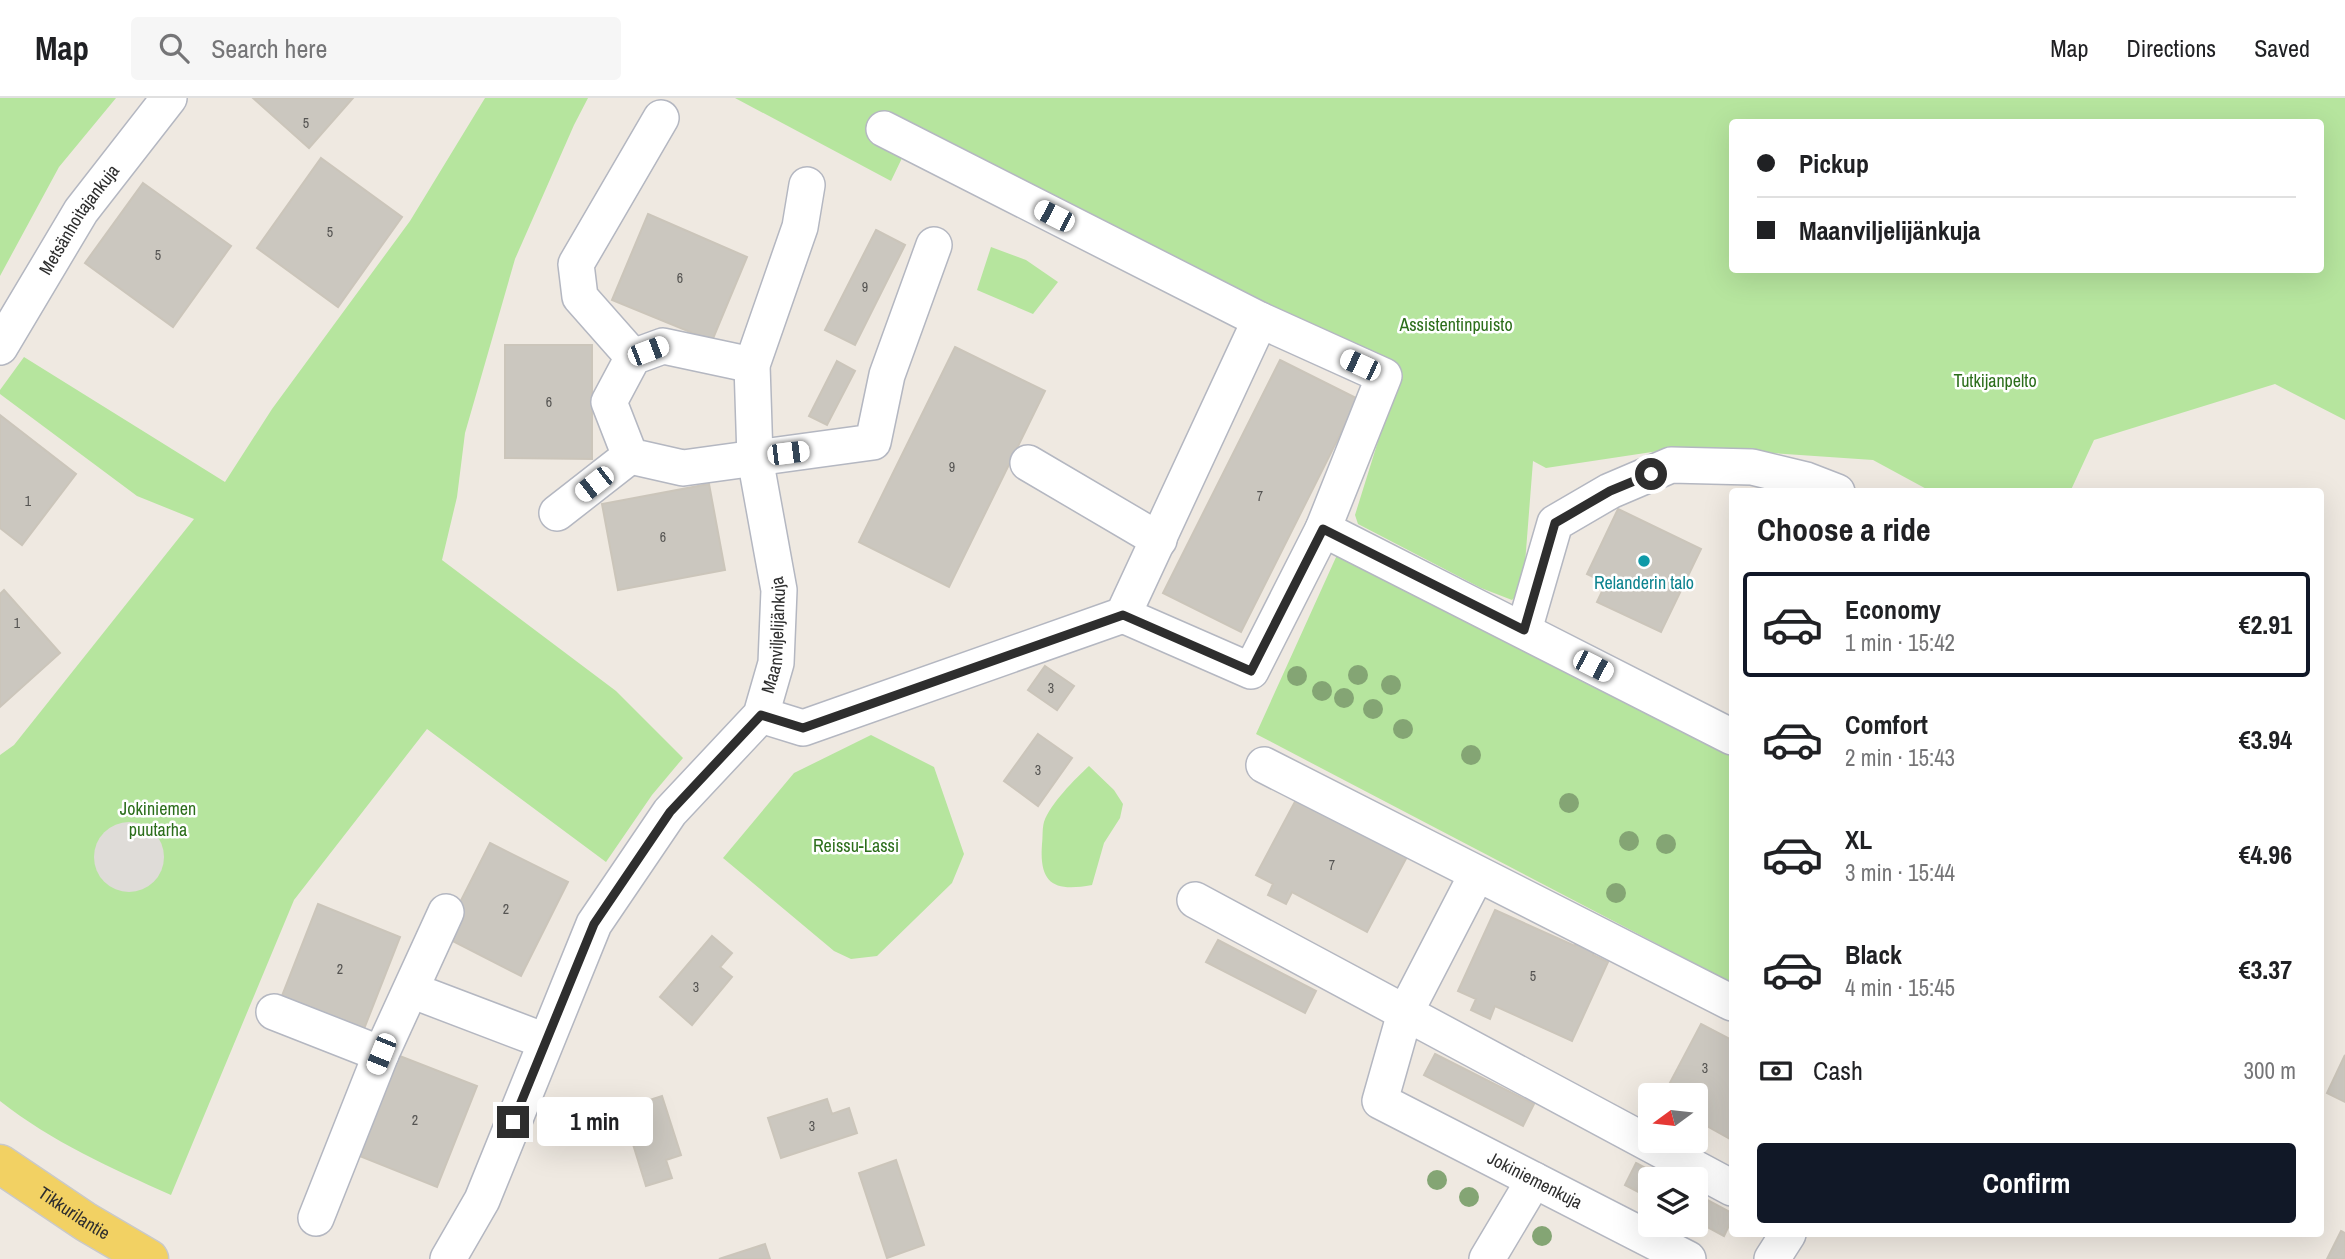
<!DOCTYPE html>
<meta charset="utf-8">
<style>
:root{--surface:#fff;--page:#f6f6f6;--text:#202124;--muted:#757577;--line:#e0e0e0;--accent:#111827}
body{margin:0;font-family:"Archivo Narrow",sans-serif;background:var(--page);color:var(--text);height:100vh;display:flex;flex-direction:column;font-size:26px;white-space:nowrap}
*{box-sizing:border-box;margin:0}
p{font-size:23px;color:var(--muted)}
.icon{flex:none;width:38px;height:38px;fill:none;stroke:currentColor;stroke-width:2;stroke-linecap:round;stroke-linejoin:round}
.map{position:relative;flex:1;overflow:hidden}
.drawer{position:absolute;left:1729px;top:390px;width:595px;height:749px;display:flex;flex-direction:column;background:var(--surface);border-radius:7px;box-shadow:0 7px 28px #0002}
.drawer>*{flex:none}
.hud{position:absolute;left:1729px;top:21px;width:595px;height:154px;border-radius:7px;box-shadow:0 7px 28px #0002;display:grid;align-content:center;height:154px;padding:0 28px;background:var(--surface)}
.needle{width:46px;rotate:255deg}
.controls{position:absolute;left:1638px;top:985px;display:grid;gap:14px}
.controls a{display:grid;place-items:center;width:70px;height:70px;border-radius:7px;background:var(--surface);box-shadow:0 7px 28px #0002;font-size:35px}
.end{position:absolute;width:32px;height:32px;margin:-16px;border:9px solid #2e2e2e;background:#fff;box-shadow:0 0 0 4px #fff}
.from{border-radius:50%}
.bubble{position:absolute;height:49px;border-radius:7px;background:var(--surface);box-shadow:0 7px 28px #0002;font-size:23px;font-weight:700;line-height:49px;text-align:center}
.car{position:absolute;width:21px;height:42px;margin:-21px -10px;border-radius:9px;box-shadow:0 0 5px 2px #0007;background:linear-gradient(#fff 24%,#345 0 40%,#fff 0 76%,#345 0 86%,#fff 0)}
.hud b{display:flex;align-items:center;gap:24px;height:66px;font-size:26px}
.hud b+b{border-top:2px solid var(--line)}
.hud i{width:18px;height:18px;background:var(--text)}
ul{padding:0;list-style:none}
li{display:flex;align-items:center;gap:21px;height:105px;margin:0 14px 10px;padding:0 14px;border:4px solid transparent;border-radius:7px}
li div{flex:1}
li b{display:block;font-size:26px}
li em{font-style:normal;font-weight:700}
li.selected{border-color:var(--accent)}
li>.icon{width:63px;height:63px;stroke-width:1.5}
h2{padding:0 28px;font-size:32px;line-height:84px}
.pay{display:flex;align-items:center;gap:18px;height:77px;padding:0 28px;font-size:26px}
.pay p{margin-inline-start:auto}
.primary-button{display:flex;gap:14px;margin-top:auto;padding:14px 28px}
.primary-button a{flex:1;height:80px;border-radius:7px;background:var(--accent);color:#fff;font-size:28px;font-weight:700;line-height:80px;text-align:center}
header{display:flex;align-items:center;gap:42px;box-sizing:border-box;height:98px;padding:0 35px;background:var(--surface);border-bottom:2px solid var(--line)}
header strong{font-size:33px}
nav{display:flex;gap:38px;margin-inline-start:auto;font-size:24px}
.search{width:490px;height:63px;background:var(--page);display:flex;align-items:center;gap:18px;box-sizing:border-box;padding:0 24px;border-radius:7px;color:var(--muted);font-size:26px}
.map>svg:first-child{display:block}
.green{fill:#b6e59e;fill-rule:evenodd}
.plaza{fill:#dfdcd8}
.building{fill:#cbc7bf;stroke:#cbc5ba;stroke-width:2}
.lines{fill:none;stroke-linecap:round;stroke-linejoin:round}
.minor-casing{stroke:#b4b7c1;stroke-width:38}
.major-casing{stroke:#c9c9c9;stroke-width:41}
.minor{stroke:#fff;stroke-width:35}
.major{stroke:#f2d163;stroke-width:38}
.tree{fill:#84a574}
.route{stroke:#2e2e2e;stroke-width:9}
.culture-dot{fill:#0f9aa8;stroke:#fff;stroke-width:2.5}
.labels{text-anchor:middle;stroke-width:5;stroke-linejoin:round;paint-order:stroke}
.number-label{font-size:14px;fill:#555452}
.street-label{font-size:18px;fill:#2e2e2e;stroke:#fff}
.park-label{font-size:18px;fill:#2c6e1b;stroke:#fff}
.culture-label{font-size:18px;fill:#0d838f;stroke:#fff}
</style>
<header>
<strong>Map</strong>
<div class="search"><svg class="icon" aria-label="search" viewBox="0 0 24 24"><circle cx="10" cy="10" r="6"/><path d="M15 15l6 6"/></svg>Search here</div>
<nav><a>Map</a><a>Directions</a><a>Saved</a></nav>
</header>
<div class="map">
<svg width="2345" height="1161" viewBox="0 0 2345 1161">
<rect width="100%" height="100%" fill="#efe9e1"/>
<path class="green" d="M0,0H116L59,69L0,178Z
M485,0H588L574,27L515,161L465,335L457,399L442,462L616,593L683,660L652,697L606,764L427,631L294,802L171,1097C111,1070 52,1044 0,1003V657L14,647L194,421L137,398L0,296V292L24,259L225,384L272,311L410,123Z
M735,0H2345V322L2275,286L2094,342L2070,394H1932L1873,362L1685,349L1546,370L1533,363L1523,491L1512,502L1481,490L1358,426L1355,417L1394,292L903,58L891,83ZM1732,24H2320V172H1732Z
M991,149L1026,162L1058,184L1033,216L977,192Z
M1337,457L1732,654V885L1256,636Z
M871,637L934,669L964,756L952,785L877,858L851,861L834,853L723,760L794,675Z
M1089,668L1114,692L1123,706L1120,720L1104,745L1092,787C1054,794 1039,786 1042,746C1043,739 1042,731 1044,724C1050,706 1075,681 1089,668Z"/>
<path class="plaza" d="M94 759a35 35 0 1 1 70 0a35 35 0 1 1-70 0Z"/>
<path class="building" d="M253,0H353L309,50Z
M321,60L402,119L338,209L257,150Z
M143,85L231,148L173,229L85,165Z
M648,116L747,159L712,243L612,202Z
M876,132L905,147L855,247L825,232Z
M505,247H592V361L505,360Z
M955,249L1045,293L949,489L859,444Z
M1280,262L1358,301L1241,534L1163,495Z
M837,263L855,273L827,327L809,318Z
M0,317L76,376L22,447L0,430Z
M709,386L725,472L618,492L602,406Z
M1618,411L1701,451L1661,534L1597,504L1606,485L1587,476Z
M4,492L60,555L0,609V496Z
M1045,568L1074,588L1057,612L1028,592Z
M1038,636L1072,660L1038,708L1004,683Z
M1298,698L1408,757L1367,834L1292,794L1286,806L1268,797L1273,786L1256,777Z
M490,745L568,784L521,878L443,838Z
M318,806L400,839L362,936L280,903Z
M1495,812L1575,848L1580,836L1599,845L1593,857L1608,864L1572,943L1495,908L1490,921L1471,912L1476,901L1458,893Z
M712,838L732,855L720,869L732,879L692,927L660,899Z
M1218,842L1316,893L1305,915L1206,864Z
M1701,926L1732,942V1042L1696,1022V998H1663Z
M392,955L477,988L437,1089L352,1055Z
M1435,956L1534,1006L1523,1028L1424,977Z
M2345,957V1004L2327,995Z
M662,998L681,1057L666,1062L672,1080L646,1088L622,1011Z
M827,1001L832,1016L849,1010L857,1035L781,1060L768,1020Z
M896,1062L924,1147L887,1160L859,1075Z
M1636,1065L1668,1082H1650V1100L1625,1087Z
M1696,1096L1732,1115V1121L1724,1138L1696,1123Z
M2341,1133L2345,1135V1161H2327Z
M765,1146L770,1161H719Z"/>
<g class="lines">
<defs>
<g id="minor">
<path d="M884,31L1260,222"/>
<path id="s1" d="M0,249L81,113L169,0"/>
<path d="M633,259L580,199L576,166L661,20"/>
<path d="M752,267L663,248L633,259L609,304L630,358L683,370L873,344L887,277L934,147"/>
<path d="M1028,365L1159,442"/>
<path d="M557,415L630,358"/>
<path d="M1323,431L1732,639"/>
<path d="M1524,532L1555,425L1610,393L1671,367L1752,369L1806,382L1837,394"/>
<path d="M761,617L803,630L1123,517L1251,573L1323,431L1384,278L1260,222L1123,517"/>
<path d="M1264,667L1732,905"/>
<path id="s2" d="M1477,776L1405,915L1380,1003L1688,1161"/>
<path d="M1195,802L1732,1090"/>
<path d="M411,892L545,943"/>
<path d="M274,914L381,956"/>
<path d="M316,1120L381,956L446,814"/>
<path id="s3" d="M448,1161L482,1102L594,826L670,714L761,617L776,565L779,492L755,360L752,267L800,129L807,87"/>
<path d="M1487,1161L1534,1082"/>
<path d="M1772,1161L1788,1136"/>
</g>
<g id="major">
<path id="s4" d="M0,1066L86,1124L149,1161"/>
</g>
</defs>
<use href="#minor" class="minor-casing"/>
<use href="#major" class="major-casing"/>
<use href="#minor" class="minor"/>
<use href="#major" class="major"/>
</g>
<g class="tree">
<circle cx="1358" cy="577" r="10"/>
<circle cx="1297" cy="578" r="10"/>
<circle cx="1391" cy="587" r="10"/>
<circle cx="1322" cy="593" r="10"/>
<circle cx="1344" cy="600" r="10"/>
<circle cx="1373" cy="611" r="10"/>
<circle cx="1403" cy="631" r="10"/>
<circle cx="1471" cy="657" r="10"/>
<circle cx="1569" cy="705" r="10"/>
<circle cx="1629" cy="743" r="10"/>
<circle cx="1666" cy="746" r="10"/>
<circle cx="1616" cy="795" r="10"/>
<circle cx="1437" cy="1082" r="10"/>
<circle cx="1469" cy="1099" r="10"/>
<circle cx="1542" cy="1138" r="10"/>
</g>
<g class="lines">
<path class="route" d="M513,1024L594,826L670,714L761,617L803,630L1123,517L1251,573L1323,431L1524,532L1555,425L1610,393L1651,376"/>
</g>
<circle class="culture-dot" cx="1644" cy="463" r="7"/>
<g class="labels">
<g class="number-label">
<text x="306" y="30">5</text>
<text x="330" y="139">5</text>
<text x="158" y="162">5</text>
<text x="680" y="185">6</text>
<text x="865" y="194">9</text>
<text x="549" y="309">6</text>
<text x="952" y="374">9</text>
<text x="1260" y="403">7</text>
<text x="28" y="408">1</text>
<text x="663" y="444">6</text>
<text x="17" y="530">1</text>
<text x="1051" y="595">3</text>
<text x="1038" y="677">3</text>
<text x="1332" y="772">7</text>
<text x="506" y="816">2</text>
<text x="340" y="876">2</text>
<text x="1533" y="883">5</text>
<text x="696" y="894">3</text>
<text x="1705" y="975">3</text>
<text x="415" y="1027">2</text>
<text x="812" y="1033">3</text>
</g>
<g class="street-label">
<text dy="6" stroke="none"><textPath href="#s1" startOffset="150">Metsänhoitajankuja</textPath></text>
<text dy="6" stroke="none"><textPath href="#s3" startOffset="716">Maanviljelijänkuja</textPath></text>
<text dy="6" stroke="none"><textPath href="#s2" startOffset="422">Jokiniemenkuja</textPath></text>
<text dy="6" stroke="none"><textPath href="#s4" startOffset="89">Tikkurilantie</textPath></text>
</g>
<g class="park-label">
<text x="1456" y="233">Assistentinpuisto</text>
<text x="1995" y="289">Tutkijanpelto</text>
<text x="158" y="717">Jokiniemen<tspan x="158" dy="21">puutarha</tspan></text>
<text x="856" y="754">Reissu-Lassi</text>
</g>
<g class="culture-label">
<text x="1644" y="491">Relanderin talo</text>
</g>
</g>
</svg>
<div class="controls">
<a><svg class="needle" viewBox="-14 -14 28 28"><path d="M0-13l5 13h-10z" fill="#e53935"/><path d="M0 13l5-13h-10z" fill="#757577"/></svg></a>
<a><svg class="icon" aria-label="layers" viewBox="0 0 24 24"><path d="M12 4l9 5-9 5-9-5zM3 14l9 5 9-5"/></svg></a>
</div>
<i class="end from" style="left:1651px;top:376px"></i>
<i class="end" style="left:513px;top:1024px"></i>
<div class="bubble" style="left:537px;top:999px;width:116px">1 min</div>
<i class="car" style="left:1054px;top:118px;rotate:297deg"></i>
<i class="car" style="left:648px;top:253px;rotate:69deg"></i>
<i class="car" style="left:1360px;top:267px;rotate:295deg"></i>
<i class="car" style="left:788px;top:355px;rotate:83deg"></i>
<i class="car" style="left:594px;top:386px;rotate:232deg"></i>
<i class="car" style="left:1593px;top:568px;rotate:117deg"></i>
<i class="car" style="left:381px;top:956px;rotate:202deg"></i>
<div class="hud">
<b><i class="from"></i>Pickup</b>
<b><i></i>Maanviljelijänkuja</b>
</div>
<section class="drawer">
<h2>Choose a ride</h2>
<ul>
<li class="selected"><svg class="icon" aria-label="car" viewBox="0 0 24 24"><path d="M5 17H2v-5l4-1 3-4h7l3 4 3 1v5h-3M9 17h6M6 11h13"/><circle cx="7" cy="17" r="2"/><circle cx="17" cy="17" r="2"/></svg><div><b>Economy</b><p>1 min · 15:42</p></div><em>€2.91</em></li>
<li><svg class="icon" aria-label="car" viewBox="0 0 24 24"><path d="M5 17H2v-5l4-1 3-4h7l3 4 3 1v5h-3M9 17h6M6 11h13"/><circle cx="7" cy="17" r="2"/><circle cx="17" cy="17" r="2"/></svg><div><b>Comfort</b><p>2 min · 15:43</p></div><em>€3.94</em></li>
<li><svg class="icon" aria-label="car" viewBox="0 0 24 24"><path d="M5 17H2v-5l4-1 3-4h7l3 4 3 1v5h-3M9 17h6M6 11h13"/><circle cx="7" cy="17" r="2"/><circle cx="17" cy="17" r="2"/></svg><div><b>XL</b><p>3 min · 15:44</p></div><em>€4.96</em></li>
<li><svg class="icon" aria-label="car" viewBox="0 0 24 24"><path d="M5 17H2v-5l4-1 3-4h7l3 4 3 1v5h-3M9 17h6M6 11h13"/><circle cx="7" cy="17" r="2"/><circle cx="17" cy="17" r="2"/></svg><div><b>Black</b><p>4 min · 15:45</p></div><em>€3.37</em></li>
</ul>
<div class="pay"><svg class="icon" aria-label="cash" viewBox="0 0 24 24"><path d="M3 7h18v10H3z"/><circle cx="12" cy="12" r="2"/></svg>Cash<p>300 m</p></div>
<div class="primary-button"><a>Confirm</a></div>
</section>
</div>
